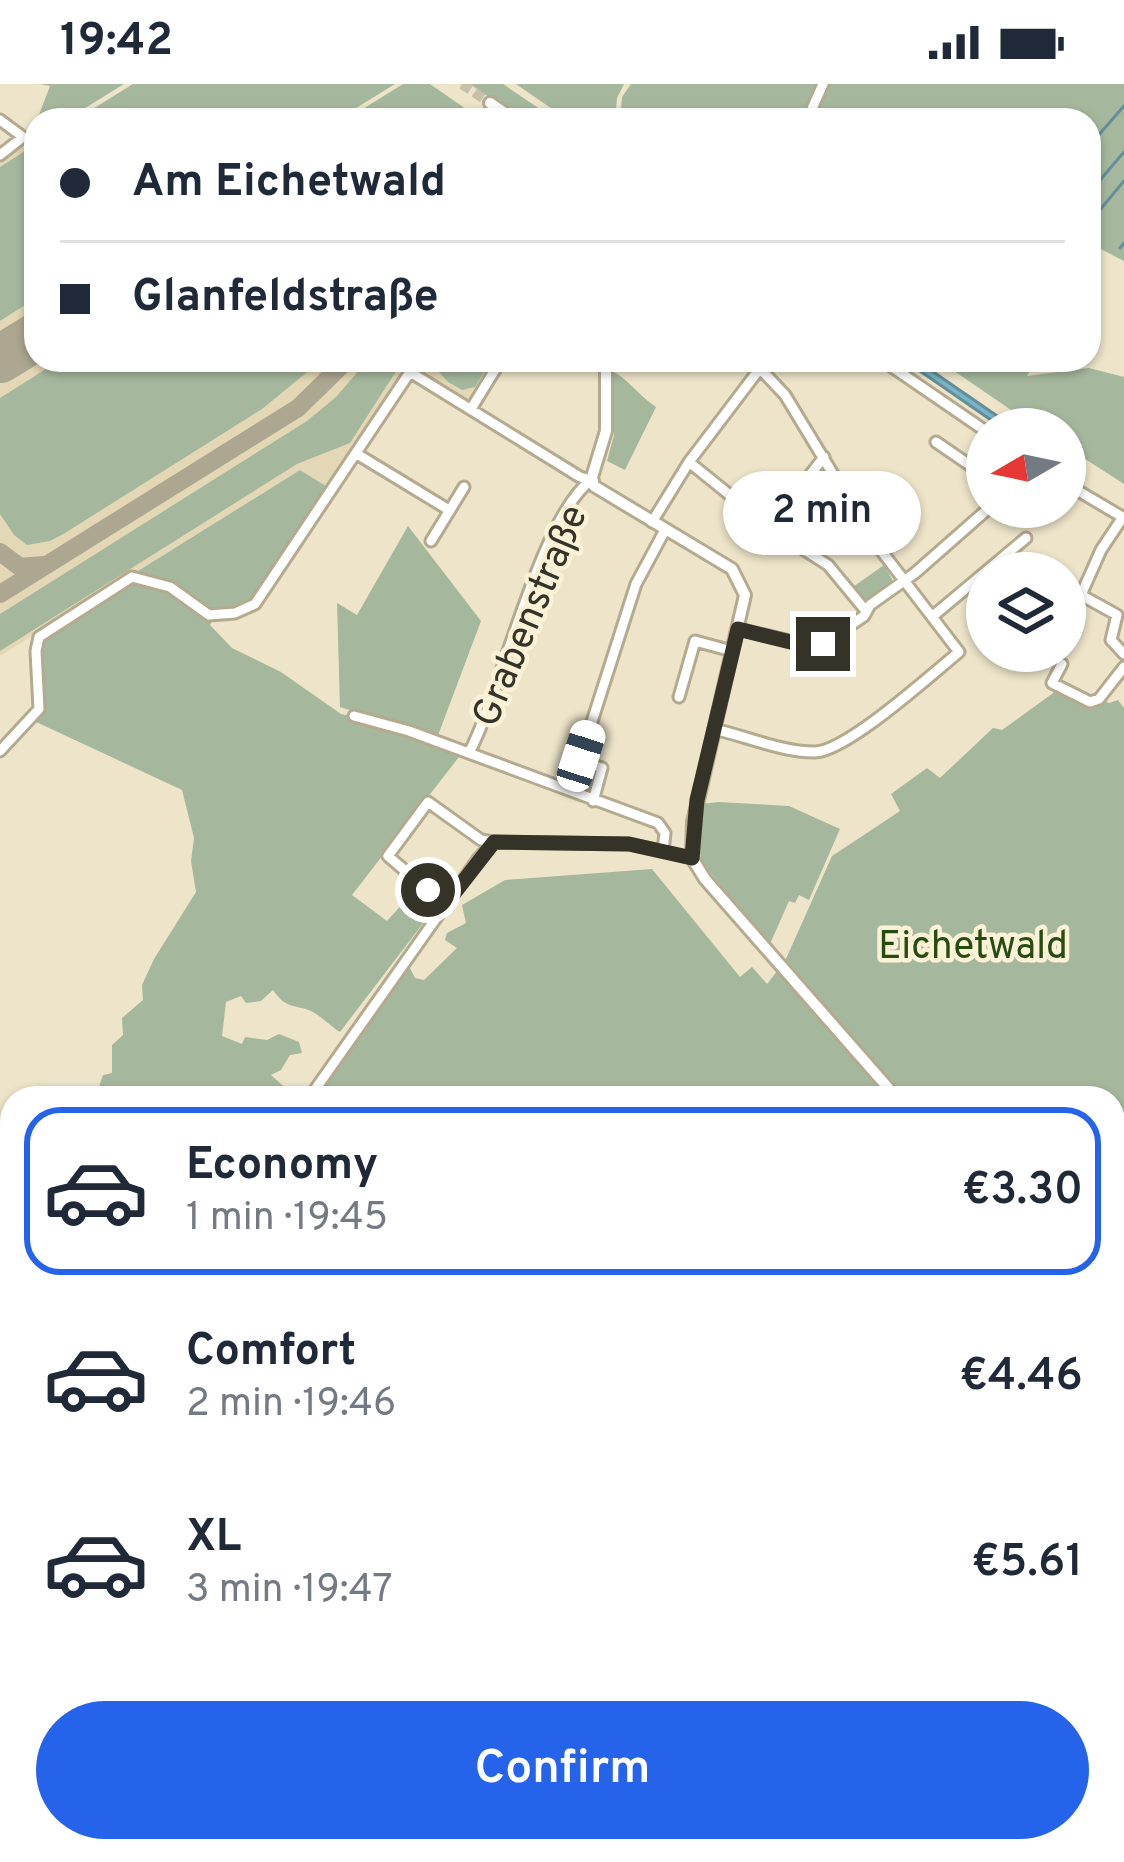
<!DOCTYPE html>
<meta charset="utf-8">
<style>
:root{--surface:#fff;--page:#f6f6f7;--text:#1f2937;--muted:#747a83;--line:#e0e1e3;--accent:#2563eb}
body{margin:0;font-family:Overpass,sans-serif;background:var(--page);color:var(--text);height:100vh;display:flex;flex-direction:column;font-size:45px;white-space:nowrap}
*{box-sizing:border-box;margin:0}
p{font-size:39px;color:var(--muted)}
.icon{flex:none;width:66px;height:66px;fill:none;stroke:currentColor;stroke-width:2;stroke-linecap:round;stroke-linejoin:round}
.map{position:relative;flex:1;overflow:hidden}
.details{position:absolute;left:0px;top:1002px;width:1125px;height:777px;display:flex;flex-direction:column;background:var(--surface);border-radius:36px 36px 0 0;box-shadow:0 3px 9px #0004}
.details>*{flex:none}
.guide{position:absolute;left:24px;top:24px;width:1077px;height:264px;border-radius:36px;box-shadow:0 3px 9px #0004;display:grid;align-content:center;height:264px;padding:0 36px;background:var(--surface)}
.needle{width:78px;rotate:261deg}
.buttons{position:absolute;left:966px;top:324px;display:grid;gap:24px}
.buttons a{display:grid;place-items:center;width:120px;height:120px;border-radius:50%;background:var(--surface);box-shadow:0 3px 9px #0004;font-size:60px}
.end{position:absolute;width:54px;height:54px;margin:-27px;border:15px solid #353228;background:#fff;box-shadow:0 0 0 6px #fff}
.from{border-radius:50%}
.bubble{position:absolute;height:84px;border-radius:42px;background:var(--surface);box-shadow:0 3px 9px #0004;font-size:39px;font-weight:600;line-height:84px;text-align:center}
.car{position:absolute;width:36px;height:72px;margin:-36px -18px;border-radius:15px;box-shadow:0 0 9px 3px #0007;background:linear-gradient(#fff 24%,#345 0 40%,#fff 0 76%,#345 0 86%,#fff 0)}
.guide b{display:flex;align-items:center;gap:42px;height:114px;font-size:45px}
.guide b+b{border-top:3px solid var(--line)}
.guide i{width:30px;height:30px;background:var(--text)}
ul{padding:21px 0 0;list-style:none}
li{display:flex;align-items:center;gap:36px;height:168px;margin:0 24px 18px;padding:0 12px;border:6px solid transparent;border-radius:36px}
li div{flex:1}
li b{display:block;font-size:45px}
li em{font-style:normal;font-weight:600}
li.selected{border-color:var(--accent)}
li>.icon{width:108px;height:108px;stroke-width:1.5}
.cta{display:flex;gap:24px;margin-top:auto;padding:24px 36px}
.cta a{flex:1;height:138px;border-radius:72px;background:var(--accent);color:#fff;font-size:48px;font-weight:600;line-height:138px;text-align:center}
.status{display:flex;justify-content:space-between;align-items:center;height:84px;padding:0 60px;background:var(--surface);direction:ltr}
.status svg{height:33px;fill:currentColor}
.map>svg:first-child{display:block}
.built{fill:#e3d7b5}
.green{fill:#a5b89d}
.water{fill:#78b5c9;stroke:#648e99;stroke-width:3}
.lines{fill:none;stroke-linecap:round;stroke-linejoin:round}
.stream{stroke:#648e99;stroke-width:3}
.taxiway{stroke:#ada691;stroke-width:18}
.runway{stroke:#ada691;stroke-width:48}
.tertiary-tunnel{stroke:#c8c0a9;stroke-width:10;stroke-dasharray:10 5;stroke-linecap:butt}
.minor-casing{stroke:#b3aa90;stroke-width:15}
.tertiary-casing{stroke:#b3aa90;stroke-width:16}
.minor{stroke:#fff;stroke-width:9}
.tertiary{stroke:#fff;stroke-width:10}
.route{stroke:#353228;stroke-width:15}
.labels{text-anchor:middle;stroke-width:9;stroke-linejoin:round;paint-order:stroke}
.street-label{font-size:39px;fill:#353228;stroke:#fbf1d6}
.park-label{font-size:39px;fill:#264d10;stroke:#fbf1d6}
</style>
<div class="status"><b>19:42</b><svg viewBox="0 0 49 12"><path d="M0 12V9h3v3zM5 12V6h3v6zM10 12V3h3v9zM15 12V0h3v12zM26 1h20v11H26zM47 4h2v5h-2z"/></svg></div>
<div class="map">
<svg width="1124" height="1778" viewBox="0 0 1124 1778">
<rect width="100%" height="100%" fill="#ede4c9"/>
<path class="built" d="M36,55V276H498L480,310L467,318L407,282L329,404L300,386L0,572V77Z"/>
<path class="green" d="M40,0H124L66,36H37L50,2Z
M133,0H395L340,34L334,28L320,36H75Z
M403,0H430L482,36H345Z
M470,0H503L556,36H522Z
M516,0H624L617,14L615,36H568Z
M631,0H1124V177L1089,159V36H620L622,13Z
M36,60V214L0,237V83Z
M60,276H322L262,325L65,449L50,457L27,461L14,451L0,430V314Z
M368,276H385L397,283L395,289L350,359L297,380L0,567V530L307,337L336,313Z
M428,276H491L475,303L462,306L448,298Z
M938,276H1036L1027,292L1089,284L1124,293V400L1065,362V345H1039Z
M612,287C627,294 639,312 656,323L625,386L607,377L614,351Z
M300,386L329,404L287,462L254,517L216,529L210,541L232,564L281,588L341,630L383,639L462,669L352,811L387,837L415,806L434,825L340,948C330,942 317,928 306,925C290,921 284,922 273,906L261,917L246,919L241,912L226,918L222,952L242,960L245,953L267,956L279,950L299,958L302,969L290,971L281,986L271,991L297,1014H95L103,991L112,989V961L123,951L122,934L143,916L142,901L154,875L196,808L191,777L194,754L182,706L32,636L38,630L40,554L133,490Z
M408,442L481,537L437,654L340,623L337,519L357,531Z
M884,481L892,495L890,501L864,520L850,505Z
M1056,607L1092,622L1100,615L1109,619L1118,616L1124,624V1371L1113,1360V1014H313L408,880L415,894L424,896L457,864L445,856L447,849L466,839L462,821L505,796L652,785L740,893L752,883L767,900L785,877L832,772L900,727L891,710L927,684L940,694L993,644L1002,646Z
M718,718L789,722L840,745L809,816L799,811L795,819L789,817L770,860L703,780L698,764L702,720Z"/>
<path class="water" d="M904,276H916L1016,345H1004Z"/>
<g class="lines">
<path class="stream" d="M1089,62L1124,22
M1089,109L1124,68
M1089,139L1124,97
M1120,164L1124,159"/>
<path class="taxiway" d="M0,468L20,483L44,481
M0,510L298,324L347,276"/>
<path class="runway" d="M0,275L36,253"/>
<path class="tertiary-tunnel" d="M462,0L490,19"/>
<defs>
<path id="minor" d="M0,36L23,53L0,71
M807,36L823,0
M882,276L987,348
M606,279L634,276
M471,325L501,276
M936,358L987,393
M357,370L449,426
M689,378L773,446L828,481L866,527
M1065,399L1124,434
M1123,433L1101,466L1081,511L1117,531L1111,556L1124,570
M652,438L689,378L761,283
M771,441L824,373
M431,457L464,403
M933,532L1026,454
M738,545L807,561L823,560L864,532L870,521L915,489L990,423
M1062,580L1052,599L1090,618L1099,615L1124,583
M679,613L695,557L732,567
M354,632L409,647L658,739L665,749L663,767
M714,645C745,652 782,668 814,668C845,669 932,590 959,568L873,456L785,311L752,276
M0,667L39,625L36,567L39,553L132,493L170,503L209,531L235,529L255,520L410,288L580,393L591,396C539,436 503,604 469,669
M593,717L602,684L583,678L581,672L636,500L665,446
M445,821L388,772L428,718L481,756L494,758
M309,1014L478,775L494,758L629,760L692,774
M1113,1219L1124,1204
M0,1248L12,1234
M1113,1363L1124,1374
M1113,1458L1124,1472
M1113,1609L1124,1589
M0,1632L12,1636
M118,1767L128,1778
M161,1767L170,1778
M593,1778L595,1767"/>
<path id="tertiary" d="M490,19L515,36
M606,276V347L592,393L594,402L732,485L745,511L693,738L692,774L705,795L897,1014
M1113,1264L1124,1276
M1113,1665L1124,1654
M1041,1778L1049,1767"/>
</defs>
<use href="#minor" class="minor-casing"/>
<use href="#tertiary" class="tertiary-casing"/>
<use href="#minor" class="minor"/>
<use href="#tertiary" class="tertiary"/>
</g>
<g class="lines">
<path class="route" d="M428,806L445,821L494,758L629,760L692,774L697,716L738,545L807,562L823,560"/>
</g>
<g class="labels">
<g class="street-label">
<text transform="translate(528 531) rotate(-67)" y="14">Grabenstraße</text>
</g>
<g class="park-label">
<text x="973" y="874">Eichetwald</text>
</g>
</g>
</svg>
<div class="buttons">
<a><svg class="needle" viewBox="-14 -14 28 28"><path d="M0-13l5 13h-10z" fill="#e53935"/><path d="M0 13l5-13h-10z" fill="#747a83"/></svg></a>
<a><svg class="icon" aria-label="layers" viewBox="0 0 24 24"><path d="M12 4l9 5-9 5-9-5zM3 14l9 5 9-5"/></svg></a>
</div>
<i class="end from" style="left:428px;top:806px"></i>
<i class="end" style="left:823px;top:560px"></i>
<div class="bubble" style="left:723px;top:387px;width:198px">2 min</div>
<i class="car" style="left:581px;top:672px;rotate:18deg"></i>
<div class="guide">
<b><i class="from"></i>Am Eichetwald</b>
<b><i></i>Glanfeldstraße</b>
</div>
<section class="details">
<ul>
<li class="selected"><svg class="icon" aria-label="car" viewBox="0 0 24 24"><path d="M5 17H2v-5l4-1 3-4h7l3 4 3 1v5h-3M9 17h6M6 11h13"/><circle cx="7" cy="17" r="2"/><circle cx="17" cy="17" r="2"/></svg><div><b>Economy</b><p>1 min · 19:45</p></div><em>€3.30</em></li>
<li><svg class="icon" aria-label="car" viewBox="0 0 24 24"><path d="M5 17H2v-5l4-1 3-4h7l3 4 3 1v5h-3M9 17h6M6 11h13"/><circle cx="7" cy="17" r="2"/><circle cx="17" cy="17" r="2"/></svg><div><b>Comfort</b><p>2 min · 19:46</p></div><em>€4.46</em></li>
<li><svg class="icon" aria-label="car" viewBox="0 0 24 24"><path d="M5 17H2v-5l4-1 3-4h7l3 4 3 1v5h-3M9 17h6M6 11h13"/><circle cx="7" cy="17" r="2"/><circle cx="17" cy="17" r="2"/></svg><div><b>XL</b><p>3 min · 19:47</p></div><em>€5.61</em></li>
</ul>
<div class="cta"><a>Confirm</a></div>
</section>
</div>
